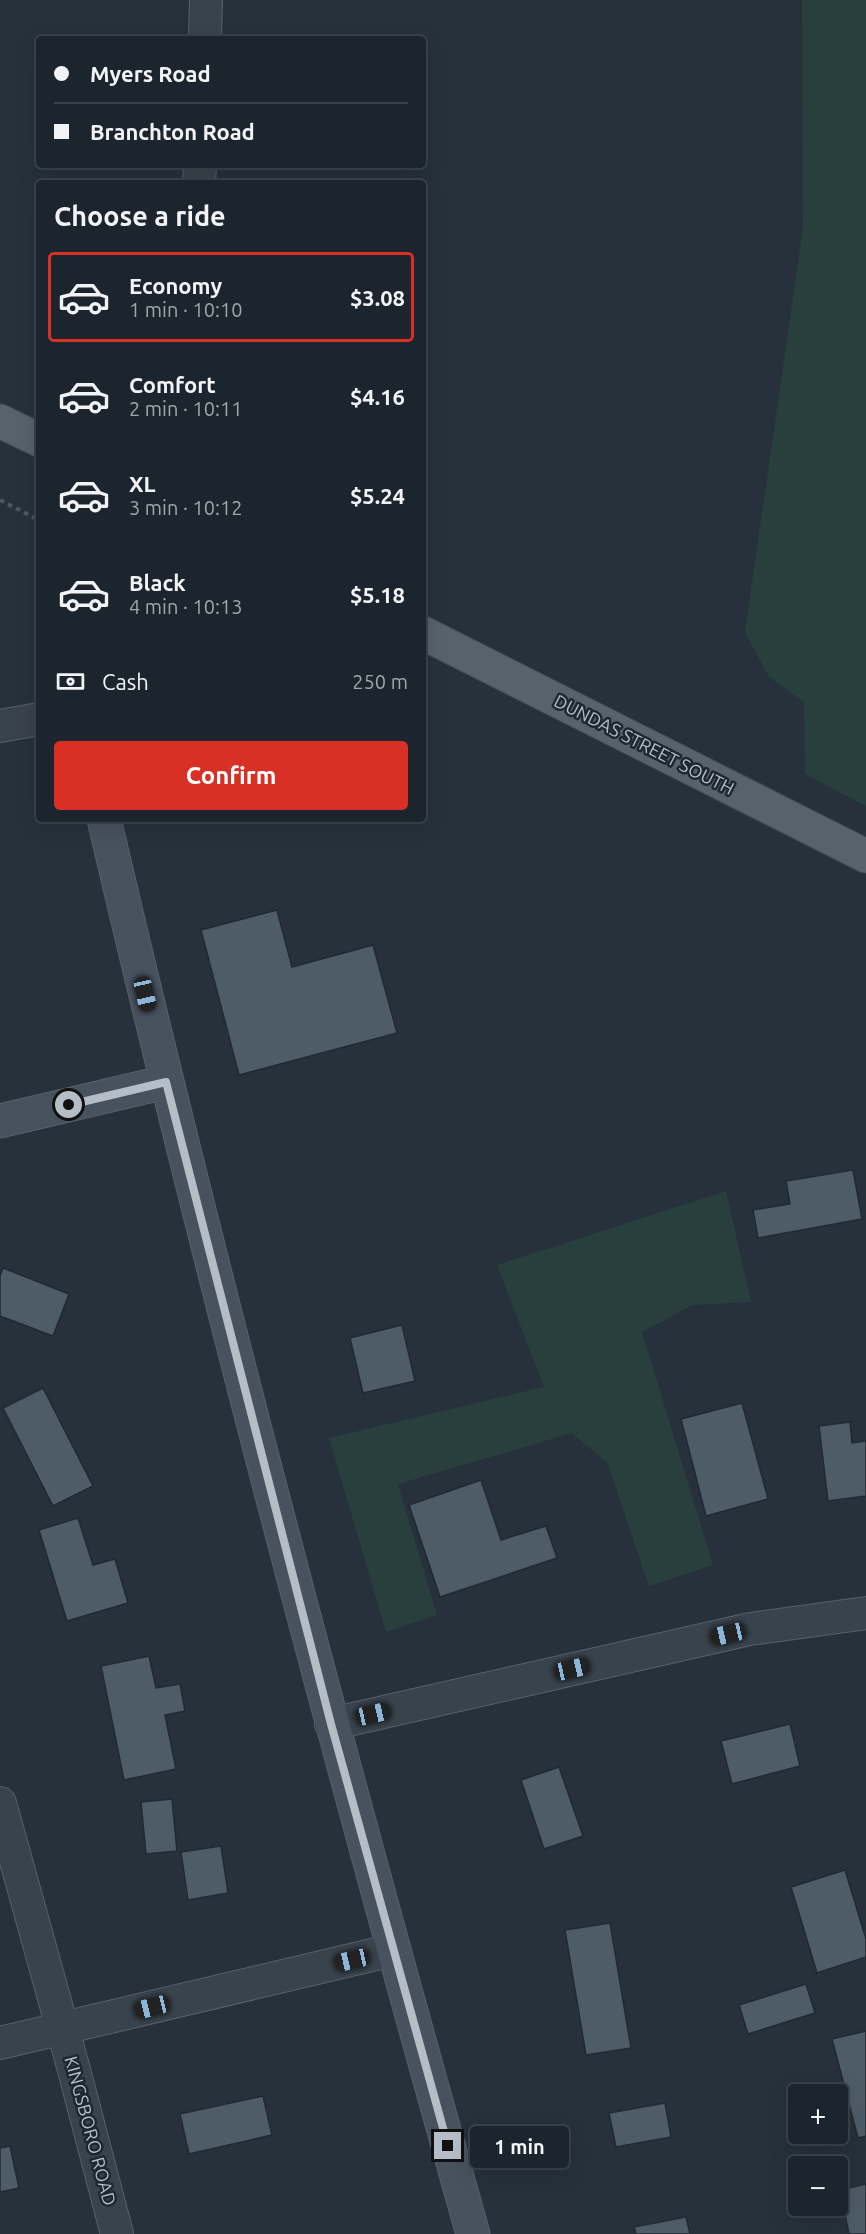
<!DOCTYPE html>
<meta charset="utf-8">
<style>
:root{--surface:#1c252d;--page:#293139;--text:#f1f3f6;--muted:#a0a5aa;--line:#3a4249;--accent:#d93025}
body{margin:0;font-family:Ubuntu,sans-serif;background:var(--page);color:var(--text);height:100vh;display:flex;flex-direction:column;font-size:22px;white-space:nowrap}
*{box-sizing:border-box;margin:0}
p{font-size:20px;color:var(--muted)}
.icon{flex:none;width:33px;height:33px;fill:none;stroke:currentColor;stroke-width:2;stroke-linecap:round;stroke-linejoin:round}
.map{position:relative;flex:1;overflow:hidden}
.sheet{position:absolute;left:36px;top:180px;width:390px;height:642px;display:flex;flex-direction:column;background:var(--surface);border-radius:6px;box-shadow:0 6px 24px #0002,0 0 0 2px var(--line)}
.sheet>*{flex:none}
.guide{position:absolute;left:36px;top:36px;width:390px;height:132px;border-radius:6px;box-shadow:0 6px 24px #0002,0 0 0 2px var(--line);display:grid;align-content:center;height:132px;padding:0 18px;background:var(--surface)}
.buttons{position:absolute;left:788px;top:2084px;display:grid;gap:12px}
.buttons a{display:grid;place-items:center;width:60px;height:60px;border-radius:6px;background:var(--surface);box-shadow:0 6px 24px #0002,0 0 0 2px var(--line);font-size:30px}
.end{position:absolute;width:27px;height:27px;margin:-14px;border:8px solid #b5bec7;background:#111;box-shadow:0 0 0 3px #111}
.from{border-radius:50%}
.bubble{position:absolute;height:42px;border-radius:6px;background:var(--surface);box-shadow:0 6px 24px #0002,0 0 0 2px var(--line);font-size:20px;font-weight:600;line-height:42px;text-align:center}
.car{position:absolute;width:18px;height:36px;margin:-18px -9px;border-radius:8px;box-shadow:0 0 4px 2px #0007;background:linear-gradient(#222 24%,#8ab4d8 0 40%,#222 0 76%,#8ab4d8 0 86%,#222 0)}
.guide b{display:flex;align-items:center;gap:21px;height:57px;font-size:22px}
.guide b+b{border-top:2px solid var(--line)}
.guide i{width:15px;height:15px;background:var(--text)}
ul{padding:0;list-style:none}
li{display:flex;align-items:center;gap:18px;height:90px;margin:0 12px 9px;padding:0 6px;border:3px solid transparent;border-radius:6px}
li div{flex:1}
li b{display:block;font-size:22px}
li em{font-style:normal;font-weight:600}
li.on{border-color:var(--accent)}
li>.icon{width:54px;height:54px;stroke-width:1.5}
h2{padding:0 18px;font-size:27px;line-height:72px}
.pay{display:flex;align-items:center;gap:15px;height:66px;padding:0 18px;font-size:22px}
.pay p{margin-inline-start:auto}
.primary-button{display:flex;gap:12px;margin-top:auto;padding:12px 18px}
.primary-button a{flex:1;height:69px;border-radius:6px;background:var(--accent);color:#fff;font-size:24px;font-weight:600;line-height:69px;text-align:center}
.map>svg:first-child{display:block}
.green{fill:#293f3e}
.building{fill:#4e5c67;stroke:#202a33;stroke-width:1.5}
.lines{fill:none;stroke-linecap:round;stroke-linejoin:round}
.minor-casing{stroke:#57616a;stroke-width:34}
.secondary-casing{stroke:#57616a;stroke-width:35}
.primary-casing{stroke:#424c55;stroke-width:35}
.path{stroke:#485b5c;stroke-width:4;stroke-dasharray:4.5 4.5;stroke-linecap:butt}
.minor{stroke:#39434c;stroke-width:32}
.secondary{stroke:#48525f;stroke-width:33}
.primary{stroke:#58626c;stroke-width:33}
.route{stroke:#b5bec7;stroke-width:8}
.labels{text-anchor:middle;stroke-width:5;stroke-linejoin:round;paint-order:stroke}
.street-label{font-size:18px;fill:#b5bec7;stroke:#1e2831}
</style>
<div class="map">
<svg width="866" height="2234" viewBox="0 0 866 2234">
<rect width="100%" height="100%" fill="#26313c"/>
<path class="green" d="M802,0H866V806L805,774L804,702L769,677L745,632L803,227Z
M726,1191L751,1302L693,1305L642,1332L713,1565L649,1586L608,1464L572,1433L398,1484L437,1615L386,1632L329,1438L544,1387L497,1265Z"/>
<path class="building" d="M277,910L292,967L373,945L397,1033L239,1075L201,930Z
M853,1170L862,1219L758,1238L753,1210L790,1204L786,1181Z
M3,1268L69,1294L53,1336L0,1316V1276Z
M402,1325L415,1381L363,1393L350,1338Z
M43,1388L93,1486L53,1506L3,1408Z
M742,1403L768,1499L706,1516L681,1419Z
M850,1422L852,1443L866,1441V1496L828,1501L819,1426Z
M481,1480L501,1540L546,1526L557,1558L440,1597L409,1505Z
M78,1518L93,1565L115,1559L128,1603L67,1621L39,1530Z
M149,1656L156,1688L180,1684L185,1711L165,1715L176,1769L124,1780L101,1666Z
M790,1724L800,1766L732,1784L721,1741Z
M559,1767L583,1836L544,1849L521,1780Z
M172,1799L177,1851L146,1854L141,1802Z
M221,1846L228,1893L188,1900L181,1852Z
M845,1870L866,1939V1957L817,1973L791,1887Z
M610,1923L631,2048L586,2055L565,1930Z
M806,1984L815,2013L748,2034L739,2005Z
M866,2031V2136L858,2138L832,2039Z
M263,2096L272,2135L189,2154L180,2114Z
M665,2103L671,2137L616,2147L609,2113Z
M10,2146L19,2188L0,2192V2148Z
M866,2184V2234H849L840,2190Z
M686,2217L690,2234H636L634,2227Z"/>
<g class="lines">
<defs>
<path id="minor" d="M205,39L206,0
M199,183L200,165
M0,726L39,719
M331,1724L750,1629L866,1613
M0,1803L74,2070L117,2234
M0,2043L393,1950"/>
<path id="secondary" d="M104,819C215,1294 341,1765 473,2234
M0,1121L166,1082"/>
<path id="primary" d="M0,421L39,440
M423,633L866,856"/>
</defs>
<use href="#minor" class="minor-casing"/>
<use href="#secondary" class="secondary-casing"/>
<use href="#primary" class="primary-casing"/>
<path class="path" d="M0,500L39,520"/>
<use href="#minor" class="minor"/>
<use href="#secondary" class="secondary"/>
<use href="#primary" class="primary"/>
</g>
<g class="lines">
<path class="route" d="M69,1105L166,1082L331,1724L448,2146"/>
</g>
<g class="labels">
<g class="street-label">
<text transform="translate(644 745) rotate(27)" y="6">DUNDAS STREET SOUTH</text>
<text transform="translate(90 2131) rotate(75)" y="6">KINGSBORO ROAD</text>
</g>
</g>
</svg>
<div class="buttons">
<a>+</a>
<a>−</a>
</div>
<i class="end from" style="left:69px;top:1105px"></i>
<i class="end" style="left:448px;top:2146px"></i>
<div class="bubble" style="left:470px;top:2126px;width:99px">1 min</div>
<i class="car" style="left:145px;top:994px;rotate:167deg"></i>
<i class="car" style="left:728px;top:1634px;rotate:257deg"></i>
<i class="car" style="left:572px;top:1669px;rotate:77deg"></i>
<i class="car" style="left:373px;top:1714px;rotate:77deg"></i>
<i class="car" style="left:352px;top:1960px;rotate:257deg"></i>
<i class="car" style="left:152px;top:2007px;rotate:256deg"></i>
<div class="guide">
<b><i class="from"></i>Myers Road</b>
<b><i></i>Branchton Road</b>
</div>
<section class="sheet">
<h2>Choose a ride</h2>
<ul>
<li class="on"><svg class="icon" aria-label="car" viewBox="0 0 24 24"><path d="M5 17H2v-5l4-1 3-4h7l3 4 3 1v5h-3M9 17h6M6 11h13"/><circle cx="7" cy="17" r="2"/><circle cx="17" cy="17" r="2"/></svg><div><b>Economy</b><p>1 min · 10:10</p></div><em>$3.08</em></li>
<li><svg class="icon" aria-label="car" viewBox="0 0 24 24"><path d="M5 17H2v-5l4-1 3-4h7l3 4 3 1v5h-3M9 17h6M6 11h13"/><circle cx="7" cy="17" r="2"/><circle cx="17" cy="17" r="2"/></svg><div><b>Comfort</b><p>2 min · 10:11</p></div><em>$4.16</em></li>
<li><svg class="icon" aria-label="car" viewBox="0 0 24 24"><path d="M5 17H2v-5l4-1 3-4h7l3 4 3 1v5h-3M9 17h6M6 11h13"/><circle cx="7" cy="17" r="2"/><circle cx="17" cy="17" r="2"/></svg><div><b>XL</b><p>3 min · 10:12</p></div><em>$5.24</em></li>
<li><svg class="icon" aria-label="car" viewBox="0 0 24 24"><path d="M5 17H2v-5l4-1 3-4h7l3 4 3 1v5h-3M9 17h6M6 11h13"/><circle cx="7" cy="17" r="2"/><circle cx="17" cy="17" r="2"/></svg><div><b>Black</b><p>4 min · 10:13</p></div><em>$5.18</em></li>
</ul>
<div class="pay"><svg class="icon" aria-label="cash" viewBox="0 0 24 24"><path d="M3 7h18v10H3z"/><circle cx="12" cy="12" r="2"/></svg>Cash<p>250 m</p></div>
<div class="primary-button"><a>Confirm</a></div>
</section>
</div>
